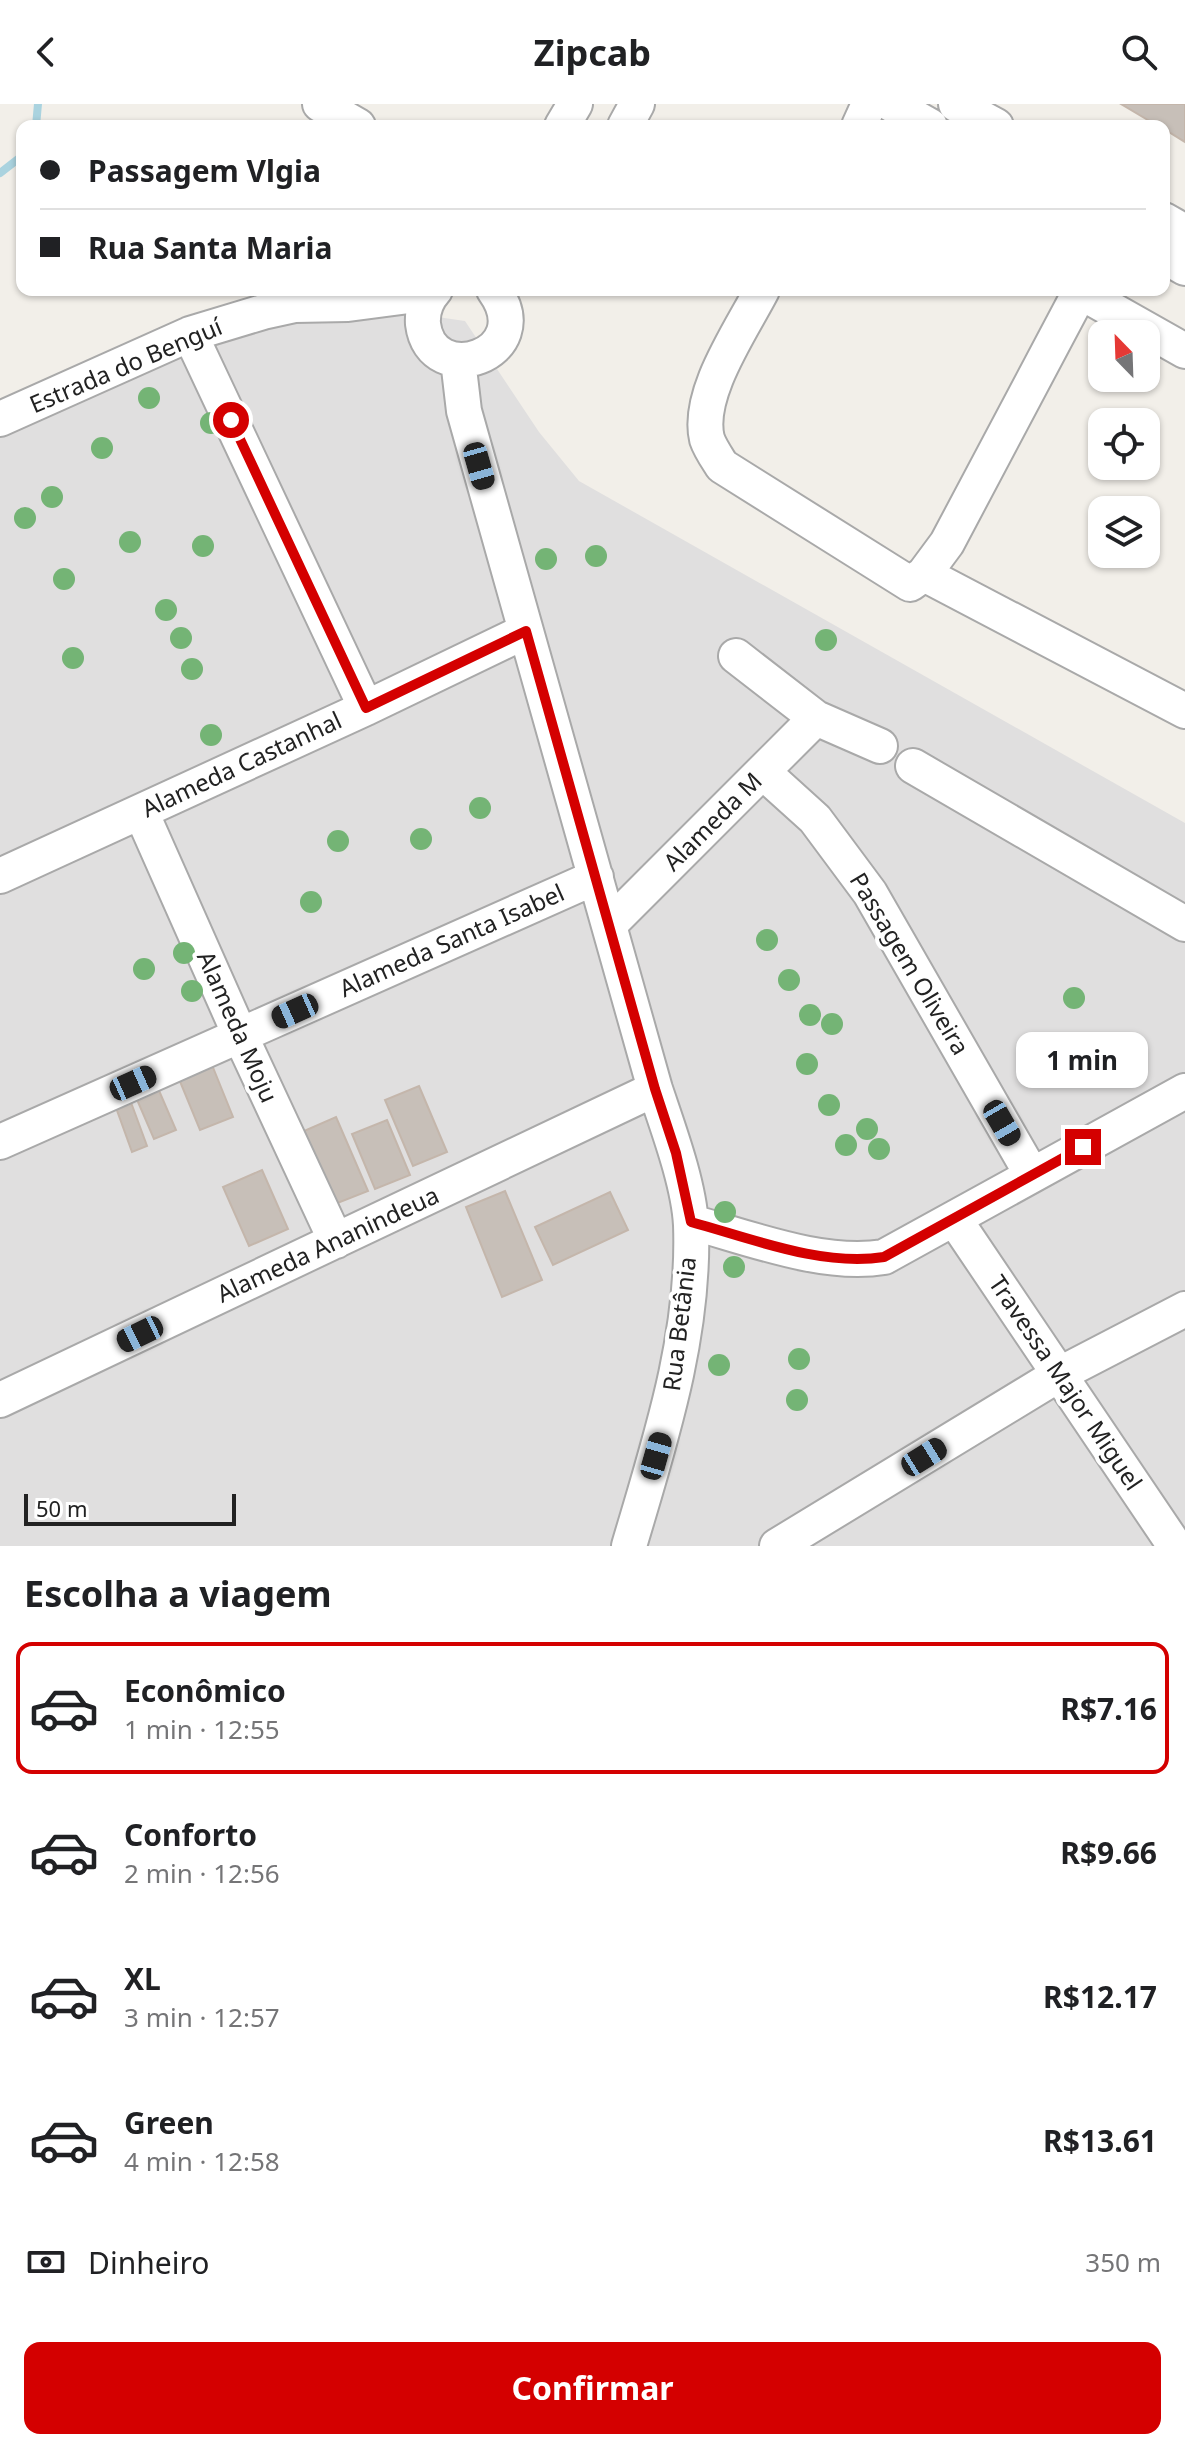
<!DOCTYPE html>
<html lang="pt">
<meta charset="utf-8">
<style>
:root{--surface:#fff;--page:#f6f6f6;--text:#202124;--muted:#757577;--line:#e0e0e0;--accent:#d40000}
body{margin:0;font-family:"Noto Sans",sans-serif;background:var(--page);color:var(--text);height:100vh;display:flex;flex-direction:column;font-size:30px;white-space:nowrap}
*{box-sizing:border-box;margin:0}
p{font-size:26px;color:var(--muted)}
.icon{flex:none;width:44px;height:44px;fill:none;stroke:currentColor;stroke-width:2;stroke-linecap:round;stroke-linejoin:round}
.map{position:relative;height:1442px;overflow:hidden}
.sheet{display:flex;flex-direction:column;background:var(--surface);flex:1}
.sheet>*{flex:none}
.guide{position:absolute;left:16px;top:16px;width:1154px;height:176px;border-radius:16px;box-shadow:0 2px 6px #0004;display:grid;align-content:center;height:176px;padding:0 24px;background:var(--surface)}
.needle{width:52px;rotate:337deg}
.fabs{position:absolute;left:1088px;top:216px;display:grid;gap:16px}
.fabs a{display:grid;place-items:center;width:72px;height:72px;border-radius:16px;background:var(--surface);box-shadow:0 2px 6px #0004;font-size:40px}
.scale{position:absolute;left:24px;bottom:20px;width:212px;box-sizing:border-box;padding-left:8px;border:4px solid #222;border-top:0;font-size:22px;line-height:28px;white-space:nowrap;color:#222;-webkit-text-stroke:6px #fff;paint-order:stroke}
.end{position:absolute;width:36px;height:36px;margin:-18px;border:10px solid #d40000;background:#fff;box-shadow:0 0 0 4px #fff}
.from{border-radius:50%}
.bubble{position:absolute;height:56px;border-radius:16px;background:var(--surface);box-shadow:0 2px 6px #0004;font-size:26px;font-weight:700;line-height:56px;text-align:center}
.car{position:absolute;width:24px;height:48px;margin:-24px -12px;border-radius:10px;box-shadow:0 0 6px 2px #0007;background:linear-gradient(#222 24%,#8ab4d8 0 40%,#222 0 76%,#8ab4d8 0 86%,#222 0)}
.guide b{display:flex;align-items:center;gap:28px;height:76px;font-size:30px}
.guide b+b{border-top:2px solid var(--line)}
.guide i{width:20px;height:20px;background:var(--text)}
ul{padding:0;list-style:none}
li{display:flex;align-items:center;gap:24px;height:132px;margin:0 16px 12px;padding:0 8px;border:4px solid transparent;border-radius:16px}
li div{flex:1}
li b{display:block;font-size:30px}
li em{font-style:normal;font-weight:700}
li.active{border-color:var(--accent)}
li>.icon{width:72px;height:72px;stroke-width:1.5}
h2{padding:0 24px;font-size:36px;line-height:96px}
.pay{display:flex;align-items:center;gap:20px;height:88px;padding:0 24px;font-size:30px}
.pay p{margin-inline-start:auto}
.button{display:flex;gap:16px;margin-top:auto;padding:16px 24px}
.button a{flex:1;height:92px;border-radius:16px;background:var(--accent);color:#fff;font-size:32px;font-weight:700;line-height:92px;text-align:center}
header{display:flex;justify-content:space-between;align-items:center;height:104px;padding:0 24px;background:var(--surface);font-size:36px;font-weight:700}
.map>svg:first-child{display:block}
.residential{fill:#e0dfdf}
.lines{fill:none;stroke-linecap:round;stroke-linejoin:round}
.stream{stroke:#aad3df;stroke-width:8}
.building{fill:#c7bfb8;stroke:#c4b6ab;stroke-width:2}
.minor-casing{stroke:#a9a9a9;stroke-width:38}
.minor{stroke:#fff;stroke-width:34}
.tree{fill:#74b475}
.route{stroke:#d40000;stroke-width:10}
.labels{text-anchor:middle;stroke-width:8;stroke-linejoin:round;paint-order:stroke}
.street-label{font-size:24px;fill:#222;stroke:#fff}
</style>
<header><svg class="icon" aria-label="back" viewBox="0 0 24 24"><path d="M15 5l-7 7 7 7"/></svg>Zipcab<svg class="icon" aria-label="search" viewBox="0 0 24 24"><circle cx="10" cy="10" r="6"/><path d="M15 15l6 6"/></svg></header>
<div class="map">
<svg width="1185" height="1442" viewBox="0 0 1185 1442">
<rect width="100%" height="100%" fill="#f2efe9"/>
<path class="residential" d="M348,200L465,217L539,328L579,377L1185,719V1442H0V321L190,230Z"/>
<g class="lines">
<path class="stream" d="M36,22L38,0
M0,69L22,52"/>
</g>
<path class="building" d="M1121,0H1185V38L1164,25V22H1158Z
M212,961L233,1013L200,1026L179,975Z
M157,982L176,1026L154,1035L135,991Z
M419,982L447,1048L413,1062L385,996Z
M129,993L147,1042L132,1048L114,998Z
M336,1013L368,1087L335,1100L304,1027Z
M387,1016L410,1071L375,1085L352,1030Z
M262,1066L288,1125L249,1142L223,1083Z
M505,1087L542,1176L502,1193L466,1103Z
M610,1088L628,1126L553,1161L535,1123Z"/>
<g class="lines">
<defs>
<path id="minor" d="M320,0L358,22
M891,0L930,22
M956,0L996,22
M562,22L575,0
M625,22L637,0
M859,22L869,0
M1164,116L1185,128
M1164,152L1185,164
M435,186C426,196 422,207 423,220C431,287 541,251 494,186
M762,186C742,225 696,290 707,335C710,344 717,354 722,362L910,480L924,470L947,439L1080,188
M1077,186L1185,247
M190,230L366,604
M458,256L464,307L655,985C668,1024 689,1080 691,1121C695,1232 660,1337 629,1442
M0,315L190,230L263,208L295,201L348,200L432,189
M924,470L1185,607
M736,552L816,614L880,642
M913,662L1185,820
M763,668L815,715L870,789L1032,1071
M141,708L240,931L336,1137
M0,772L366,604L526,527
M610,820L816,614
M0,1038L596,773
M955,1116L1175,1442
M691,1118C750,1134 823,1163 884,1153L1185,987
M0,1296L655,985
M777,1442L1058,1271L1185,1205"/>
</defs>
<use href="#minor" class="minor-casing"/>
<use href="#minor" class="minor"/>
</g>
<g class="tree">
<circle cx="149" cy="294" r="11"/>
<circle cx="211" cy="319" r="11"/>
<circle cx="102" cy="344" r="11"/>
<circle cx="52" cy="393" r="11"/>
<circle cx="25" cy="414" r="11"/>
<circle cx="130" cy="438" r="11"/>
<circle cx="203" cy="442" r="11"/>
<circle cx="596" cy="452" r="11"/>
<circle cx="546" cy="455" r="11"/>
<circle cx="64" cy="475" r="11"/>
<circle cx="166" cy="506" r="11"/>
<circle cx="181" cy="534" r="11"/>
<circle cx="826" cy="536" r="11"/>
<circle cx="73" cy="554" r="11"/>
<circle cx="192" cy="565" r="11"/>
<circle cx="211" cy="631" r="11"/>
<circle cx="480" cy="704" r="11"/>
<circle cx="421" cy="735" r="11"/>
<circle cx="338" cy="737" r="11"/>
<circle cx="311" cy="798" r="11"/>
<circle cx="767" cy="836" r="11"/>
<circle cx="184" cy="849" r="11"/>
<circle cx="144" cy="865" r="11"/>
<circle cx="789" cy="876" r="11"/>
<circle cx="192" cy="887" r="11"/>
<circle cx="1074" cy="894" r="11"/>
<circle cx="810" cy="911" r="11"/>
<circle cx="832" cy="920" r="11"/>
<circle cx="807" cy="960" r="11"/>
<circle cx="829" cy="1001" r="11"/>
<circle cx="867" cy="1025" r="11"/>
<circle cx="846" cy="1041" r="11"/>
<circle cx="879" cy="1045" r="11"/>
<circle cx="725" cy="1108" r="11"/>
<circle cx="734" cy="1163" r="11"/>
<circle cx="799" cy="1255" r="11"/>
<circle cx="719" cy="1261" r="11"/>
<circle cx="797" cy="1296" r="11"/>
</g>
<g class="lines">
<path class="route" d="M231,316L366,604L526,527L655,985L676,1049L691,1118C750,1134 822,1163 884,1153L1083,1043"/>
</g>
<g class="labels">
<g class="street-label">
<text transform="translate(126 262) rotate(-23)" y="8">Estrada do Benguí</text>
<text transform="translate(242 661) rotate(-25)" y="8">Alameda Castanhal</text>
<text transform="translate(713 718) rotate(-45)" y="8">Alameda M</text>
<text transform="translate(452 837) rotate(-24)" y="8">Alameda Santa Isabel</text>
<text transform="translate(909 860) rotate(59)" y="8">Passagem Oliveira</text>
<text transform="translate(237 923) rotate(66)" y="8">Alameda Moju</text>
<text transform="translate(328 1141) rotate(-25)" y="8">Alameda Ananindeua</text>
<text transform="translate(680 1220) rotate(-83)" y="8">Rua Betânia</text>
<text transform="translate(1065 1279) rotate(56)" y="8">Travessa Major Miguel</text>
</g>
</g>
</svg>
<div class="fabs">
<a><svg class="needle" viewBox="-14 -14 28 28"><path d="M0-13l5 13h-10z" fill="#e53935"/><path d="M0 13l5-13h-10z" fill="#757577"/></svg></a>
<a><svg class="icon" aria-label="locate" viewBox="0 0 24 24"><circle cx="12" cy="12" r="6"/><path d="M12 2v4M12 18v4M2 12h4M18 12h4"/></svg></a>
<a><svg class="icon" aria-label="layers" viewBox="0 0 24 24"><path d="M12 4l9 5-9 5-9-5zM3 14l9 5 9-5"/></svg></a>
</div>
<div class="scale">50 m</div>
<i class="end from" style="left:231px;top:316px"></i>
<i class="end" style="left:1083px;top:1043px"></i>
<div class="bubble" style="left:1016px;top:928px;width:132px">1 min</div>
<i class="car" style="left:479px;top:362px;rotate:164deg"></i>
<i class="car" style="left:295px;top:907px;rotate:246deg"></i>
<i class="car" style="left:133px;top:979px;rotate:66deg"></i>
<i class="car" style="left:1002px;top:1019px;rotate:150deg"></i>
<i class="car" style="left:140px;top:1230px;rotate:244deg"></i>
<i class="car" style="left:656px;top:1352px;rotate:16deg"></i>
<i class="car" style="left:924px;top:1353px;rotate:58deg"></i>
<div class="guide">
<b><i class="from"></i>Passagem Vlgia</b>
<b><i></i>Rua Santa Maria</b>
</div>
</div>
<section class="sheet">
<h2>Escolha a viagem</h2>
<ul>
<li class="active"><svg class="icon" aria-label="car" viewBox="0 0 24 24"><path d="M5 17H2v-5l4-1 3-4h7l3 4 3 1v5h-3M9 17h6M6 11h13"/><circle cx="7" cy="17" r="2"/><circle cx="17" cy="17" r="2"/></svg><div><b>Econômico</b><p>1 min · 12:55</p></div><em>R$7.16</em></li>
<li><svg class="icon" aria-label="car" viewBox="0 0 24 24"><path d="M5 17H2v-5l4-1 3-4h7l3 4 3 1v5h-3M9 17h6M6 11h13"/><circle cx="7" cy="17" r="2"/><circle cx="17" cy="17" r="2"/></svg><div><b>Conforto</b><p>2 min · 12:56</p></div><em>R$9.66</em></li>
<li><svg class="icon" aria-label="car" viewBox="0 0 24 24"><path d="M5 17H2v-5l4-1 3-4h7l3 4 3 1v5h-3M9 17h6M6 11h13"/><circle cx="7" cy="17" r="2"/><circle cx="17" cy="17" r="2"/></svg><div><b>XL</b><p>3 min · 12:57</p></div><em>R$12.17</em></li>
<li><svg class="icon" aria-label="car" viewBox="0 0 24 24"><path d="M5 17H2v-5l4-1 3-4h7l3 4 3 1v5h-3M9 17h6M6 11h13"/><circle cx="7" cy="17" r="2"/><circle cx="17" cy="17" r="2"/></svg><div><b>Green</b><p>4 min · 12:58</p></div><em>R$13.61</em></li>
</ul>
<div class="pay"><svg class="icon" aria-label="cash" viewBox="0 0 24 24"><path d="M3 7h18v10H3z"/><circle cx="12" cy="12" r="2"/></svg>Dinheiro<p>350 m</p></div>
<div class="button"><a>Confirmar</a></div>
</section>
